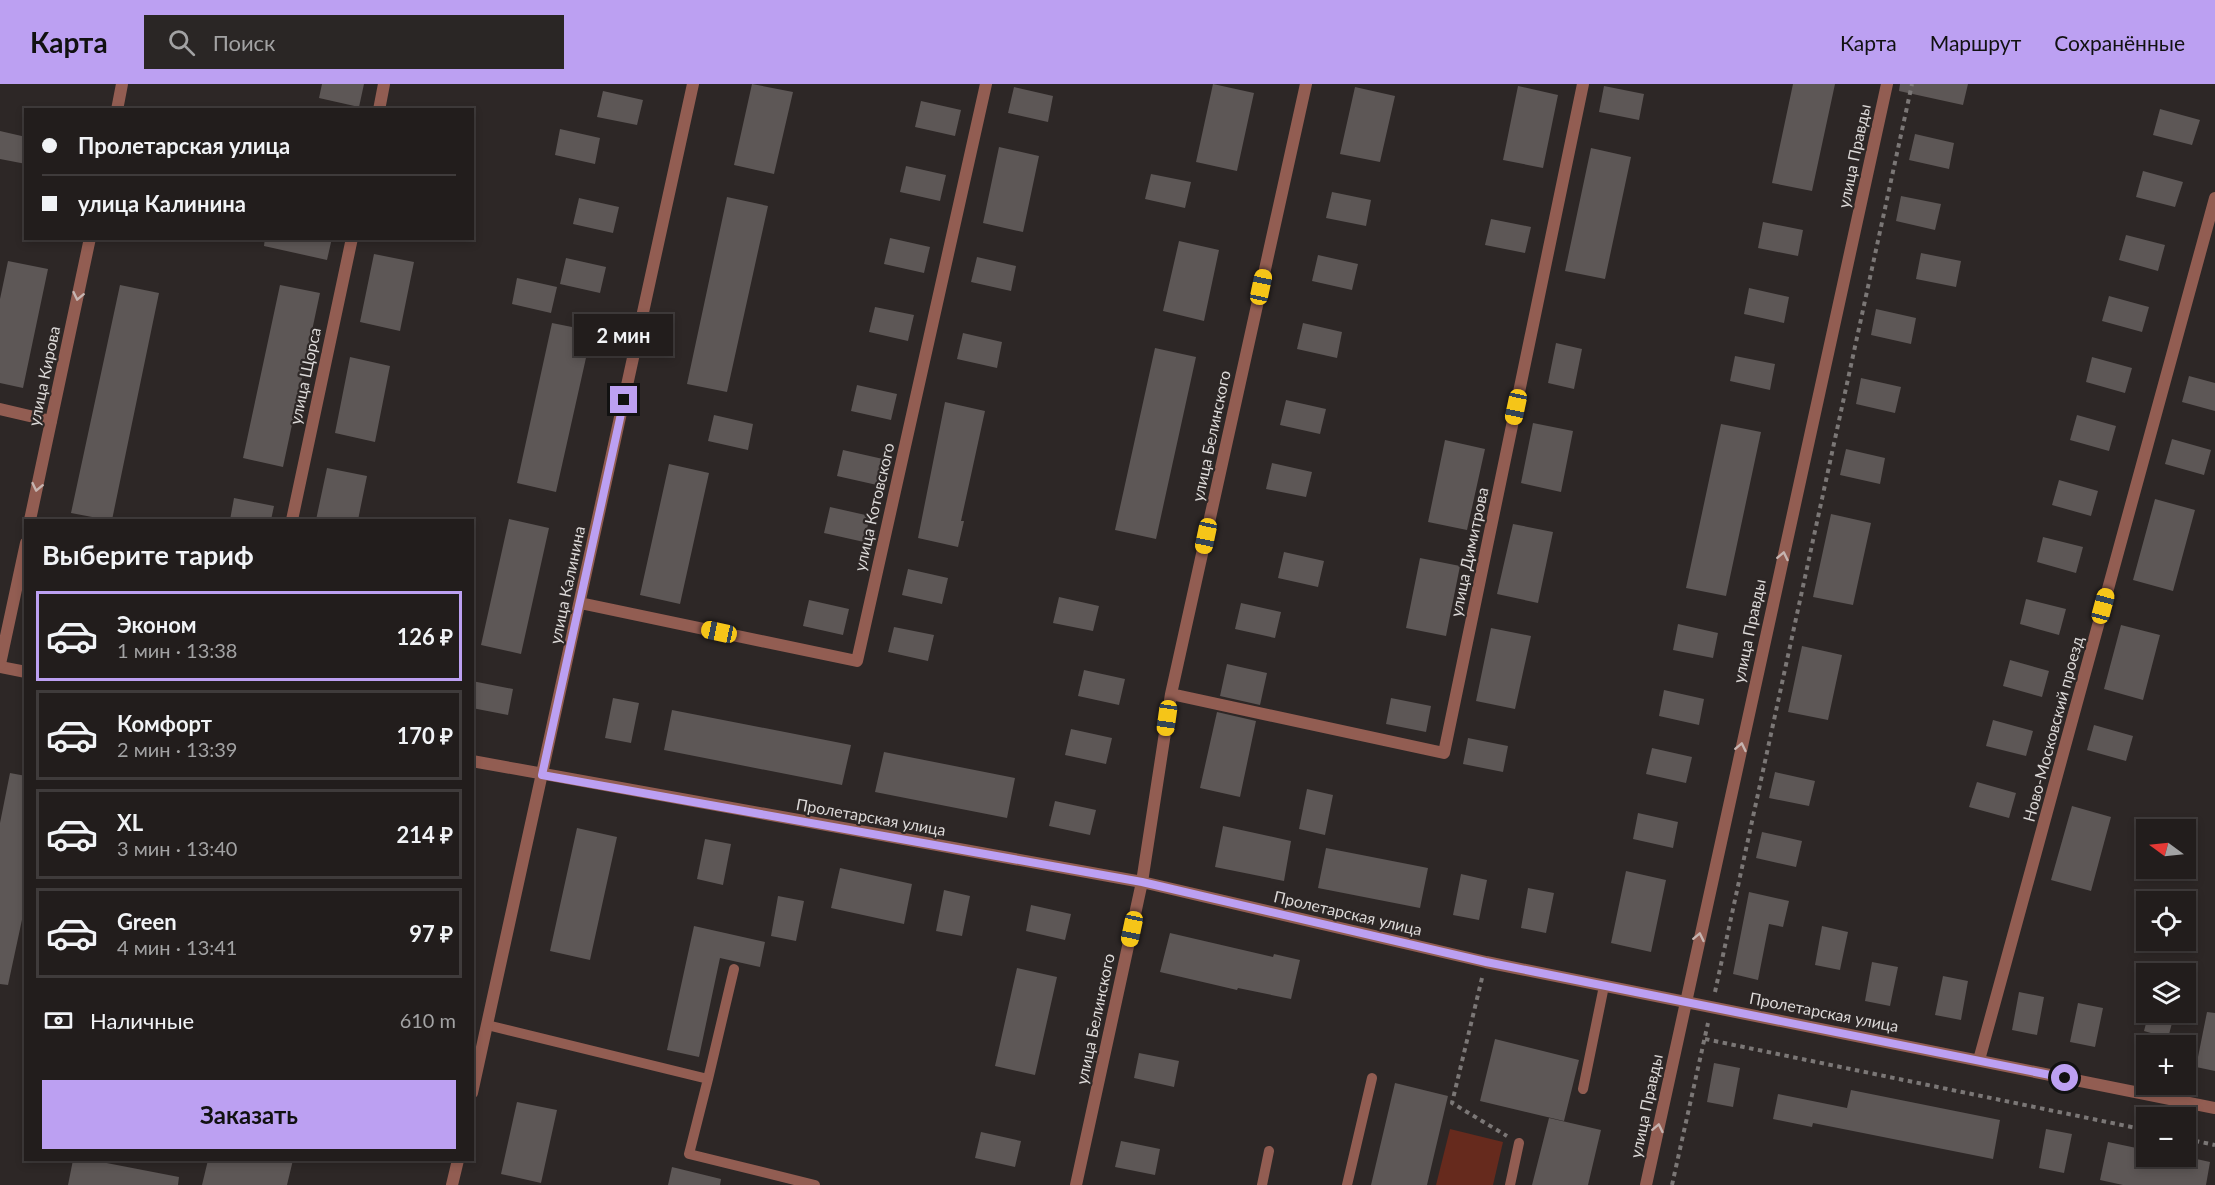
<!DOCTYPE html>
<html lang="ru">
<meta charset="utf-8">
<style>
:root{--surface:#221d1c;--page:#2a2625;--text:#f1f3f6;--muted:#a2a2a3;--line:#3f3b3b;--accent:#bca0f2}
body{margin:0;font-family:Lato,sans-serif;background:var(--page);color:var(--text);height:100vh;display:flex;flex-direction:column;font-size:22px;white-space:nowrap}
*{box-sizing:border-box;margin:0}
p{font-size:20px;color:var(--muted)}
.icon{flex:none;width:33px;height:33px;fill:none;stroke:currentColor;stroke-width:2;stroke-linecap:round;stroke-linejoin:round}
.map{position:relative;flex:1;overflow:hidden}
.drawer{position:absolute;left:24px;top:435px;width:450px;height:642px;display:flex;flex-direction:column;background:var(--surface);border-radius:0px;box-shadow:0 3px 9px #0003,0 0 0 2px var(--line)}
.drawer>*{flex:none}
.banner{position:absolute;left:24px;top:24px;width:450px;height:132px;border-radius:0px;box-shadow:0 3px 9px #0003,0 0 0 2px var(--line);display:grid;align-content:center;height:132px;padding:0 18px;background:var(--surface)}
.needle{width:39px;rotate:285deg}
.buttons{position:absolute;left:2136px;top:735px;display:grid;gap:12px}
.buttons a{display:grid;place-items:center;width:60px;height:60px;border-radius:0px;background:var(--surface);box-shadow:0 3px 9px #0003,0 0 0 2px var(--line);font-size:30px}
.end{position:absolute;width:27px;height:27px;margin:-14px;border:8px solid #bca0f2;background:#111;box-shadow:0 0 0 3px #111}
.from{border-radius:50%}
.bubble{position:absolute;height:42px;border-radius:0px;background:var(--surface);box-shadow:0 3px 9px #0003,0 0 0 2px var(--line);font-size:20px;font-weight:700;line-height:42px;text-align:center}
.car{position:absolute;width:18px;height:36px;margin:-18px -9px;border-radius:8px;box-shadow:0 0 4px 2px #0007;background:linear-gradient(#f5c518 24%,#345 0 40%,#f5c518 0 76%,#345 0 86%,#f5c518 0)}
.banner b{display:flex;align-items:center;gap:21px;height:57px;font-size:22px}
.banner b+b{border-top:2px solid var(--line)}
.banner i{width:15px;height:15px;background:var(--text)}
ul{padding:0;list-style:none}
li{display:flex;align-items:center;gap:18px;height:90px;margin:0 12px 9px;padding:0 6px;border:3px solid var(--line);border-radius:0px}
li div{flex:1}
li b{display:block;font-size:22px}
li em{font-style:normal;font-weight:700}
li.on{border-color:var(--accent)}
li>.icon{width:54px;height:54px;stroke-width:1.5}
h2{padding:0 18px;font-size:27px;line-height:72px}
.pay{display:flex;align-items:center;gap:15px;height:66px;padding:0 18px;font-size:22px}
.pay p{margin-inline-start:auto}
.cta{display:flex;gap:12px;margin-top:auto;padding:12px 18px}
.cta a{flex:1;height:69px;border-radius:0px;background:var(--accent);color:#111;font-size:24px;font-weight:700;line-height:69px;text-align:center}
header{display:flex;align-items:center;gap:36px;box-sizing:border-box;height:84px;padding:0 30px;background:var(--accent);color:#111}
header strong{font-size:28px}
nav{display:flex;gap:33px;margin-inline-start:auto;font-size:21px}
.search{width:420px;height:54px;background:var(--page);display:flex;align-items:center;gap:15px;box-sizing:border-box;padding:0 21px;border-radius:0px;color:var(--muted);font-size:22px}
.map>svg:first-child{display:block}
.green{fill:#662a1d}
.building{fill:#5d5756}
.lines{fill:none;stroke-linecap:round;stroke-linejoin:round}
.path{stroke:#7b7776;stroke-width:4;stroke-dasharray:4.5 4.5;stroke-linecap:butt}
.service{stroke:#925d52;stroke-width:10}
.minor{stroke:#925d52;stroke-width:12}
.tertiary{stroke:#925d52;stroke-width:12}
.oneway{stroke:#c6b4b0}
.route{stroke:#bca0f2;stroke-width:8}
.labels{text-anchor:middle;stroke-width:4.5;stroke-linejoin:round;paint-order:stroke}
.street-label{font-size:16px;fill:#dcd9d8;stroke:#2d2726}
</style>
<header>
<strong>Карта</strong>
<div class="search"><svg class="icon" aria-label="search" viewBox="0 0 24 24"><circle cx="10" cy="10" r="6"/><path d="M15 15l6 6"/></svg>Поиск</div>
<nav><a>Карта</a><a>Маршрут</a><a>Сохранённые</a></nav>
</header>
<div class="map">
<svg width="2215" height="1101" viewBox="0 0 2215 1101">
<rect width="100%" height="100%" fill="#2d2726"/>
<path class="green" d="M1450,1045L1503,1058L1493,1101H1436Z"/>
<path class="building" d="M322,0H364L359,23L319,14Z
M752,0L793,8L774,90L734,81Z
M1213,0L1254,9L1237,87L1196,78Z
M1793,0H1835L1812,107L1772,99Z
M1900,0H1968L1963,21L1899,7Z
M1518,2L1558,11L1543,84L1503,76Z
M1604,2L1644,10L1639,36L1599,28Z
M1014,3L1053,12L1048,38L1008,29Z
M1355,3L1395,12L1380,78L1340,70Z
M603,7L643,16L637,41L597,33Z
M921,17L961,26L955,52L915,43Z
M2160,25L2200,36L2192,61L2153,51Z
M560,45L600,54L595,80L555,71Z
M0,47L26,53V80L0,75Z
M1915,50L1954,59L1949,85L1909,76Z
M999,63L1039,72L1023,148L983,139Z
M1591,64L1631,73L1605,195L1565,187Z
M906,82L946,91L940,117L900,108Z
M2143,87L2183,98L2175,123L2136,113Z
M1151,90L1191,98L1185,124L1145,115Z
M1332,108L1371,116L1366,142L1326,134Z
M1901,112L1941,120L1935,146L1896,137Z
M727,113L768,122L727,308L687,300Z
M579,114L619,123L613,149L573,140Z
M1491,135L1531,143L1525,169L1485,161Z
M1763,138L1803,146L1798,172L1758,164Z
M2126,151L2165,161L2158,187L2119,176Z
M265,154H332L327,176L264,162Z
M890,154L930,163L924,189L884,180Z
M1179,157L1219,166L1204,237L1163,227Z
M1921,169L1961,177L1956,203L1916,195Z
M374,170L414,178L400,247L360,238Z
M1318,171L1358,180L1352,206L1312,197Z
M977,173L1016,182L1011,207L971,198Z
M566,174L606,183L600,209L560,200Z
M8,177L48,185L23,304L0,299V215Z
M517,194L557,203L551,229L512,220Z
M120,201L159,209L112,436H108L71,429Z
M280,201L320,209L283,383L243,374Z
M1749,204L1789,213L1784,239L1744,230Z
M2109,212L2149,223L2142,248L2102,237Z
M875,223L914,231L908,257L869,248Z
M1876,225L1916,234L1911,260L1871,251Z
M552,239L592,247L556,408L517,399Z
M1303,239L1342,248L1337,274L1297,265Z
M963,249L1002,258L997,284L957,275Z
M1556,259L1582,265L1574,305L1548,299Z
M1155,264L1196,273L1156,455L1115,446Z
M1735,272L1775,280L1770,306L1730,297Z
M350,273L390,282L375,358L335,349Z
M2092,273L2132,284L2125,309L2086,298Z
M2189,292L2215,299V327L2182,318Z
M1861,294L1901,303L1895,329L1856,320Z
M857,301L897,310L891,336L851,327Z
M1286,316L1326,325L1320,350L1280,341Z
M945,318L985,327L961,437H964L958,463L918,454Z
M714,331L753,340L748,366L708,357Z
M2077,331L2116,342L2109,367L2070,356Z
M1533,339L1573,347L1561,408L1521,399Z
M1721,340L1761,348L1726,512L1686,504Z
M2172,355L2211,366L2204,391L2165,380Z
M1445,356L1485,365L1467,446L1428,438Z
M1846,365L1885,374L1880,400L1840,391Z
M843,366L883,375L877,401L837,392Z
M1272,379L1312,388L1306,413L1266,405Z
M669,380L709,389L680,520L640,511Z
M327,384L367,392L358,436H316Z
M2059,396L2098,407L2091,432L2052,421Z
M234,414L274,422L271,436H230Z
M2155,415L2195,426L2173,507L2133,496Z
M830,423L870,432L864,458L824,449Z
M1831,430L1871,439L1853,521L1813,513Z
M509,435L549,444L521,570L481,561Z
M1513,440L1553,448L1538,519L1497,510Z
M2043,453L2083,463L2076,489L2037,478Z
M1284,468L1324,477L1318,503L1278,494Z
M1420,474L1460,482L1446,552L1406,544Z
M908,485L948,494L942,520L902,511Z
M1059,513L1099,522L1093,547L1053,539Z
M2026,515L2066,525L2059,551L2020,540Z
M809,516L849,525L843,551L803,542Z
M1241,519L1281,528L1275,554L1235,545Z
M1678,540L1718,549L1713,574L1673,566Z
M2121,541L2160,551L2143,616L2104,605Z
M894,543L934,551L928,577L888,568Z
M1491,544L1531,552L1515,625L1476,617Z
M1802,562L1842,571L1828,636L1788,628Z
M2010,576L2049,587L2042,613L2003,602Z
M1227,580L1267,589L1260,621L1220,612Z
M1084,586L1125,595L1119,621L1078,612Z
M472,597L513,605L508,631L472,624Z
M1664,606L1704,615L1699,641L1659,632Z
M613,614L639,619L631,659L605,654Z
M1391,614L1431,622L1426,648L1386,640Z
M672,626L851,661L842,701L664,666Z
M1217,628L1256,637L1240,713L1200,704Z
M1993,636L2033,647L2026,672L1986,662Z
M2094,641L2133,652L2126,677L2087,666Z
M1071,645L1112,654L1106,680L1065,671Z
M1468,654L1508,662L1503,688L1463,680Z
M1652,664L1692,673L1686,699L1646,690Z
M884,668L1015,694L1007,734L875,708Z
M1775,688L1815,697L1809,722L1769,714Z
M10,689L26,692V817L8,901L0,900V739Z
M1977,698L2016,709L2009,734L1969,723Z
M1307,705L1333,711L1325,751L1299,745Z
M1055,717L1096,726L1090,751L1049,742Z
M2072,722L2111,733L2091,807L2051,796Z
M1638,729L1678,738L1673,764L1633,755Z
M1223,742L1291,757L1284,797L1215,783Z
M577,744L617,753L590,876L550,867Z
M1762,748L1802,757L1796,783L1756,774Z
M705,755L731,760L723,801L697,795Z
M1326,764L1428,784L1420,824L1318,804Z
M840,784L912,800L904,840L831,824Z
M1626,787L1666,796L1651,868L1611,859Z
M1461,790L1487,796L1479,836L1453,831Z
M1528,804L1554,809L1546,849L1521,844Z
M944,806L970,812L962,852L936,847Z
M1749,808L1789,817L1783,843L1769,840L1758,896L1733,890Z
M778,812L804,817L796,857L771,852Z
M1031,821L1071,830L1065,856L1026,847Z
M694,842L765,858L760,883L720,874L699,973L667,966Z
M1822,842L1848,848L1840,886L1815,881Z
M1170,849L1273,873L1274,870L1300,876L1291,915L1238,904L1237,906L1160,888Z
M1872,878L1898,883L1890,922L1865,917Z
M1017,884L1057,893L1035,991L995,982Z
M1943,892L1968,897L1961,936L1935,931Z
M2019,908L2044,913L2037,951L2012,946Z
M2078,919L2103,924L2095,963L2070,958Z
M2149,928H2175L2168,954L2144,947Z
M2207,928L2215,929V987L2196,983Z
M1495,955L1579,976L1564,1037L1480,1017Z
M1139,969L1179,977L1174,1003L1134,994Z
M1714,979L1740,984L1733,1023L1707,1018Z
M1395,999L1448,1012L1427,1101H1371Z
M1851,1006L2000,1036L1993,1075L1813,1039L1812,1043L1773,1035L1778,1010L1847,1024Z
M517,1018L557,1026L541,1099L501,1090Z
M1549,1034L1601,1046L1588,1101H1532Z
M2046,1045L2072,1050L2064,1089L2039,1084Z
M981,1048L1021,1057L1015,1083L975,1074Z
M1121,1057L1160,1065L1155,1091L1115,1083Z
M2108,1058L2146,1066V1072H2183L2210,1078L2206,1101H2123L2100,1096Z
M73,1076H91L179,1093L178,1101H68Z
M208,1076H293L287,1101H202Z
M672,1083L721,1095L720,1101H668Z"/>
<g class="lines">
<path class="path" d="M1482,894L1452,1019L1507,1052
M1715,908L1912,0
M1705,955L2146,1046
M2186,1055L2215,1061
M1672,1101L1708,939"/>
<path class="service" d="M487,941L708,995L689,1070L815,1101
M708,995L734,885
M1583,1005L1604,902
M1262,1101L1269,1067
M1347,1101L1372,994
M1510,1101L1519,1059"/>
<path class="minor" d="M379,26L384,0
M0,325L51,337
M292,436L352,154
M580,519L857,577L986,0
M0,583L26,588
M1171,610L1444,669L1583,0
M472,677L1142,798L1486,878L2215,1024
M1979,976L2215,114
M472,1009L693,0
M452,1101L458,1076
M1076,1101L1142,798L1171,610L1306,0"/>
<path class="tertiary" d="M117,26L122,0
M30,436L90,154
M0,580L26,459
M1646,1101L1887,0"/>
</g>
<defs><path id="oneway-chevron" d="M-2-3.5L2.5 0L-2 3.5" fill="none" stroke-width="1.6" stroke-linecap="round" stroke-linejoin="round" transform="scale(1.5)"/></defs>
<g class="oneway">
<use href="#oneway-chevron" transform="translate(78 212) rotate(102)"/>
<use href="#oneway-chevron" transform="translate(37 403) rotate(102)"/>
<use href="#oneway-chevron" transform="translate(1783 472) rotate(-78)"/>
<use href="#oneway-chevron" transform="translate(1741 663) rotate(-78)"/>
<use href="#oneway-chevron" transform="translate(1699 853) rotate(-78)"/>
<use href="#oneway-chevron" transform="translate(1658 1044) rotate(-78)"/>
</g>
<g class="lines">
<path class="route" d="M624,316L542,691L1142,798L1486,878L2065,994"/>
</g>
<g class="labels">
<g class="street-label">
<text transform="translate(1854 72) rotate(-78)" y="6">улица Правды</text>
<text transform="translate(44 292) rotate(-78)" y="6">улица Кирова</text>
<text transform="translate(305 292) rotate(-78)" y="6">улица Щорса</text>
<text transform="translate(1211 352) rotate(-78)" y="6">улица Белинского</text>
<text transform="translate(874 423) rotate(-77)" y="6">улица Котовского</text>
<text transform="translate(1469 468) rotate(-78)" y="6">улица Димитрова</text>
<text transform="translate(567 501) rotate(-78)" y="6">улица Калинина</text>
<text transform="translate(1749 547) rotate(-78)" y="6">улица Правды</text>
<text transform="translate(2053 645) rotate(-75)" y="6">Ново-Московский проезд</text>
<text transform="translate(871 733) rotate(10)" y="6">Пролетарская улица</text>
<text transform="translate(1348 829) rotate(13)" y="6">Пролетарская улица</text>
<text transform="translate(1824 928) rotate(11)" y="6">Пролетарская улица</text>
<text transform="translate(1095 935) rotate(-78)" y="6">улица Белинского</text>
<text transform="translate(1646 1022) rotate(-78)" y="6">улица Правды</text>
</g>
</g>
</svg>
<div class="buttons">
<a><svg class="needle" viewBox="-14 -14 28 28"><path d="M0-13l5 13h-10z" fill="#e53935"/><path d="M0 13l5-13h-10z" fill="#a2a2a3"/></svg></a>
<a><svg class="icon" aria-label="locate" viewBox="0 0 24 24"><circle cx="12" cy="12" r="6"/><path d="M12 2v4M12 18v4M2 12h4M18 12h4"/></svg></a>
<a><svg class="icon" aria-label="layers" viewBox="0 0 24 24"><path d="M12 4l9 5-9 5-9-5zM3 14l9 5 9-5"/></svg></a>
<a>+</a>
<a>−</a>
</div>
<i class="end from" style="left:2065px;top:994px"></i>
<i class="end" style="left:624px;top:316px"></i>
<div class="bubble" style="left:574px;top:230px;width:99px">2 мин</div>
<i class="car" style="left:1261px;top:203px;rotate:12deg"></i>
<i class="car" style="left:1516px;top:323px;rotate:192deg"></i>
<i class="car" style="left:1206px;top:452px;rotate:192deg"></i>
<i class="car" style="left:2103px;top:522px;rotate:15deg"></i>
<i class="car" style="left:719px;top:548px;rotate:282deg"></i>
<i class="car" style="left:1167px;top:634px;rotate:188deg"></i>
<i class="car" style="left:1132px;top:845px;rotate:192deg"></i>
<div class="banner">
<b><i class="from"></i>Пролетарская улица</b>
<b><i></i>улица Калинина</b>
</div>
<section class="drawer">
<h2>Выберите тариф</h2>
<ul>
<li class="on"><svg class="icon" aria-label="car" viewBox="0 0 24 24"><path d="M5 17H2v-5l4-1 3-4h7l3 4 3 1v5h-3M9 17h6M6 11h13"/><circle cx="7" cy="17" r="2"/><circle cx="17" cy="17" r="2"/></svg><div><b>Эконом</b><p>1 мин · 13:38</p></div><em>126 ₽</em></li>
<li><svg class="icon" aria-label="car" viewBox="0 0 24 24"><path d="M5 17H2v-5l4-1 3-4h7l3 4 3 1v5h-3M9 17h6M6 11h13"/><circle cx="7" cy="17" r="2"/><circle cx="17" cy="17" r="2"/></svg><div><b>Комфорт</b><p>2 мин · 13:39</p></div><em>170 ₽</em></li>
<li><svg class="icon" aria-label="car" viewBox="0 0 24 24"><path d="M5 17H2v-5l4-1 3-4h7l3 4 3 1v5h-3M9 17h6M6 11h13"/><circle cx="7" cy="17" r="2"/><circle cx="17" cy="17" r="2"/></svg><div><b>XL</b><p>3 мин · 13:40</p></div><em>214 ₽</em></li>
<li><svg class="icon" aria-label="car" viewBox="0 0 24 24"><path d="M5 17H2v-5l4-1 3-4h7l3 4 3 1v5h-3M9 17h6M6 11h13"/><circle cx="7" cy="17" r="2"/><circle cx="17" cy="17" r="2"/></svg><div><b>Green</b><p>4 мин · 13:41</p></div><em>97 ₽</em></li>
</ul>
<div class="pay"><svg class="icon" aria-label="cash" viewBox="0 0 24 24"><path d="M3 7h18v10H3z"/><circle cx="12" cy="12" r="2"/></svg>Наличные<p>610 m</p></div>
<div class="cta"><a>Заказать</a></div>
</section>
</div>
